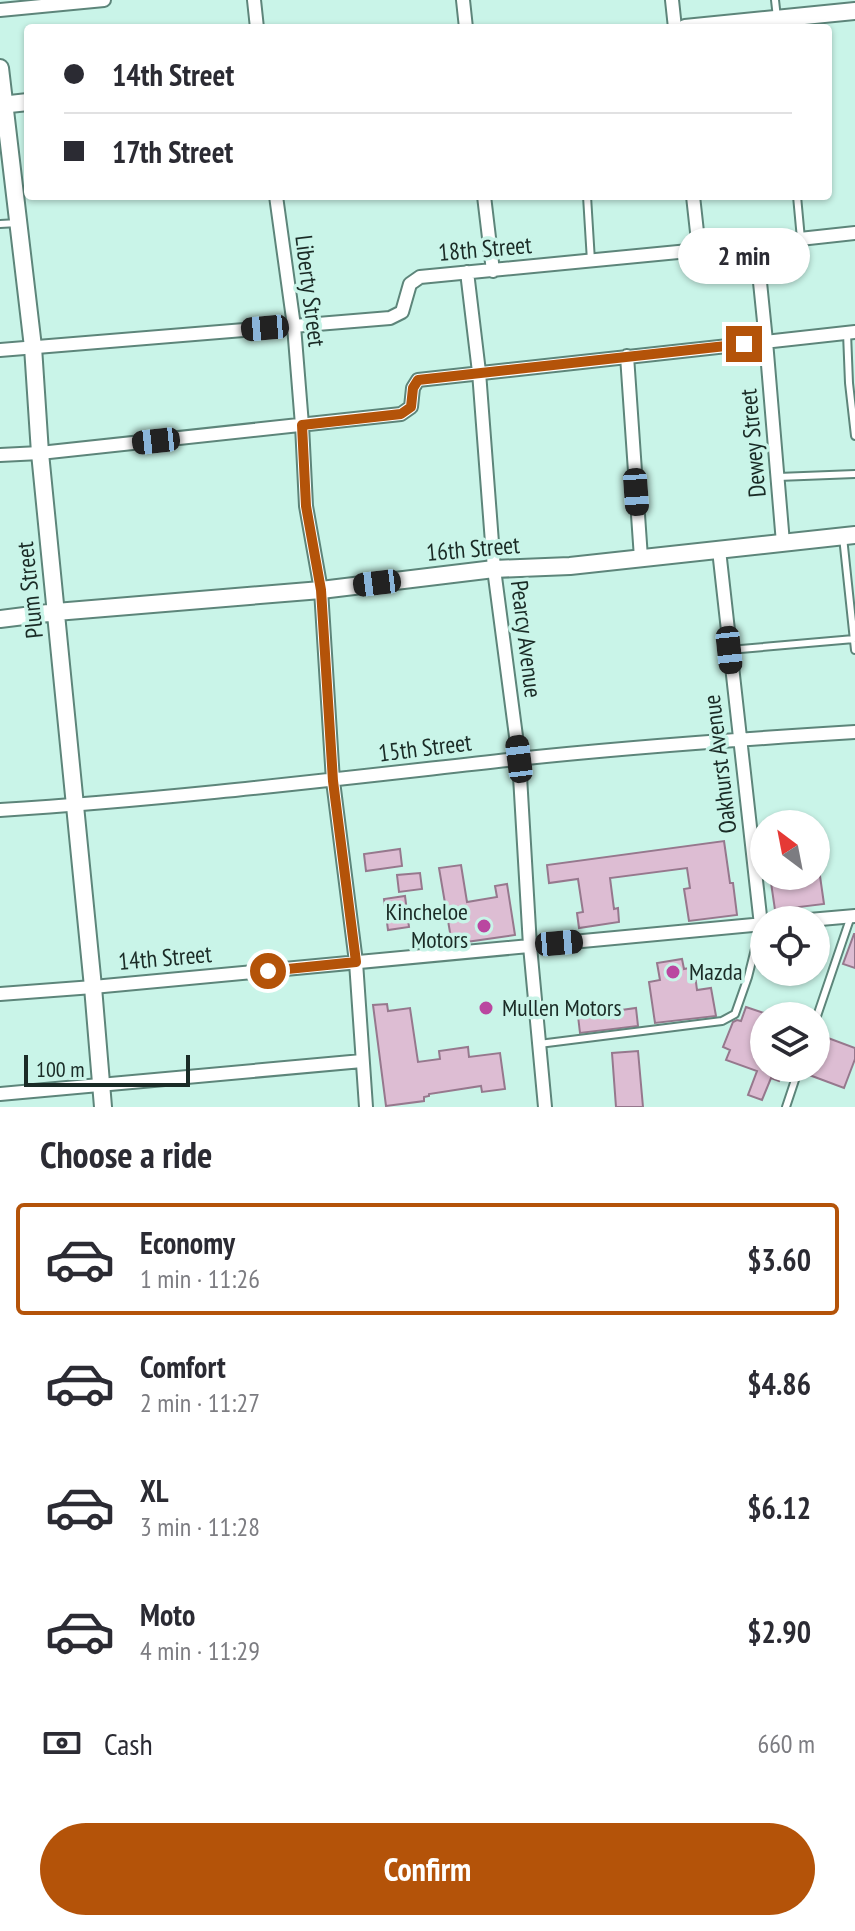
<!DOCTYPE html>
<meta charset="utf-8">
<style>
:root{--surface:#fff;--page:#f2f2f3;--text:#2b2b33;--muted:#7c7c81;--line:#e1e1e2;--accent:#b45309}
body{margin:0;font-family:"PT Sans Narrow",sans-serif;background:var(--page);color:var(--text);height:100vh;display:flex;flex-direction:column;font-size:30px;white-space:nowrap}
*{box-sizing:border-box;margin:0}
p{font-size:26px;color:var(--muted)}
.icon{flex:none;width:44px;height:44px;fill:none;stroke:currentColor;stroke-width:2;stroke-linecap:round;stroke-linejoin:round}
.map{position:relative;height:1107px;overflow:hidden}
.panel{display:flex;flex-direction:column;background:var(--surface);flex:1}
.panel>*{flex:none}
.top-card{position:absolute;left:24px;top:24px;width:808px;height:176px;border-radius:8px;box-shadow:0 2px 6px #0004;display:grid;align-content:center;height:176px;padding:0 40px;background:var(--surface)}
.needle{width:52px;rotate:328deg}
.fabs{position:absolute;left:750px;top:810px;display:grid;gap:16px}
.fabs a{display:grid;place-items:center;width:80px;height:80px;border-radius:50%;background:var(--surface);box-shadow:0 2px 6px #0004;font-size:40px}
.scale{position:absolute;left:24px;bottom:20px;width:166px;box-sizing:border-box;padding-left:8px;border:4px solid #1a2b26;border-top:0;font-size:22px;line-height:28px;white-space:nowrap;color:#1a2b26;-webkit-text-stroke:6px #c9f4e8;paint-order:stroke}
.end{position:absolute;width:36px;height:36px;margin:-18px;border:10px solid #b45309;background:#fff;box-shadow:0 0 0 4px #fff}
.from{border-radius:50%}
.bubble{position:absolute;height:56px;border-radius:28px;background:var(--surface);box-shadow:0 2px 6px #0004;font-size:26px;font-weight:700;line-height:56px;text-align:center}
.car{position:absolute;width:24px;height:48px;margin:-24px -12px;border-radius:10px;box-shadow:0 0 6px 2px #0007;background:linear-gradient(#222 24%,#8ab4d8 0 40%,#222 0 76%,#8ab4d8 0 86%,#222 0)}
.top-card b{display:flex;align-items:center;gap:28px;height:76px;font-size:30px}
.top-card b+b{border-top:2px solid var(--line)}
.top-card i{width:20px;height:20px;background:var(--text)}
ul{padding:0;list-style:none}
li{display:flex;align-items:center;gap:24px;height:112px;margin:0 16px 12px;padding:0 24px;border:4px solid transparent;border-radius:8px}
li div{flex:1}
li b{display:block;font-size:30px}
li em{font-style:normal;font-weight:700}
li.current{border-color:var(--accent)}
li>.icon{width:72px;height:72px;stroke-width:1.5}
h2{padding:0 40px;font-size:36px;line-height:96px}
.pay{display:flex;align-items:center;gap:20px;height:88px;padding:0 40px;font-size:30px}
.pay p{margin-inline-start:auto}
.primary-button{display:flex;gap:16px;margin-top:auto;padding:16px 40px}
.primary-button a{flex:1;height:92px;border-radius:48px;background:var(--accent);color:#fff;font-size:32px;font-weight:700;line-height:92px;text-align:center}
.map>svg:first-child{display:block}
.building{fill:#ddbdd3;stroke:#96788d;stroke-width:2}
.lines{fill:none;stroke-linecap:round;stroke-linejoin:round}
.service-casing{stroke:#5d857a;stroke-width:10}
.minor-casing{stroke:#5d857a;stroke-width:16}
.tertiary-casing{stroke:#5d857a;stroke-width:20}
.service{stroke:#fff;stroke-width:6}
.minor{stroke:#fff;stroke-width:12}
.tertiary{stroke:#fff;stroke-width:16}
.route{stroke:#b45309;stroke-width:10}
.poi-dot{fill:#ba47a0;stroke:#c9f4e8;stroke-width:3}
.labels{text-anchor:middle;stroke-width:7;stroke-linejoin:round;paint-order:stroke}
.street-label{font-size:24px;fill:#1a2b26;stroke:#c9f4e8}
.poi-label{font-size:24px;fill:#1a2b26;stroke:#c9f4e8;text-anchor:start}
</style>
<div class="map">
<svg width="855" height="1107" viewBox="0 0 855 1107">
<rect width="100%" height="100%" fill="#c9f4e8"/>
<path class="building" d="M724,841L730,883H733L737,915L689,921L684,889L690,888L687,868L610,878L614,909L618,908L619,922L579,928L577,913L583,912L578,879L549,883L547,865Z
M400,849L402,866L366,871L364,854Z
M461,865L467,902L497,897L495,886L507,884L515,935L452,944L439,868Z
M420,873L422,889L399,892L397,875Z
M770,876H820L824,904L775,910Z
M405,896L409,927L388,930L384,899Z
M854,934H855V968L843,964Z
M682,959L684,969L694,967L697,990L711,988L716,1016L655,1023L649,982L660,980L657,963Z
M387,1004L388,1011L410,1008L418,1062L440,1059L439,1051L468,1047L469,1057L500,1053L505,1089L482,1092L481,1086L429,1094V1096L424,1097V1101L386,1106L373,1005Z
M746,1007L764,1013V1068H784L779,1081L771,1078L762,1100L748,1095L757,1071L726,1060L730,1050L723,1047L733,1022L737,1020L741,1021Z
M636,1008L638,1026L580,1033L578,1016Z
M820,1035L855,1048V1059L844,1088L804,1073L805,1068H816V1044Z
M638,1051L643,1107H616L612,1053Z"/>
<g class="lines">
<defs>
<path id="service" d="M775,0L777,18
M587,196L591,261
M797,196L801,239
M0,224L18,223
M847,333L849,383L855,436
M778,477L855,474
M843,537L855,650
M729,650L854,639
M816,1019L851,916
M539,1044L722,1021L735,1014L748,977L761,925
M786,1107L799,1068"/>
<path id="minor" d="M254,0L257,28
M463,0L466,28
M672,0L675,28
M0,10L104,0
M276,196L294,326L302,425L306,506L321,590L333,781L356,962L366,1107
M484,196L493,271
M693,196L699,250
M756,243L766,341L783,543
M467,272L479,372L494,569L519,759L530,946L545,1107
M0,350L390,318L402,312L410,284L420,277L699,250L855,233
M627,356L641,558
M0,455L40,453L401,414L411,407L413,388L418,380L855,332
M719,550L761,925
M0,810C173,799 345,778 517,759C630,747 742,739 855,732
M809,920L855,916
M0,994L93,987L764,924
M0,1094L362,1061"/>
<path id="tertiary" d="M685,28L855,11
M0,68L33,347L40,453L93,987L103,1107
M0,105L28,102
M0,619L56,612L321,590L494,569L570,566L855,535"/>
</defs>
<use href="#service" class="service-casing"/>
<use href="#minor" class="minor-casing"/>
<use href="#tertiary" class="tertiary-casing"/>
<use href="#service" class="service"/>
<use href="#minor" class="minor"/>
<use href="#tertiary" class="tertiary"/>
</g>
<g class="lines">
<path class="route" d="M268,971L356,962L333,781L321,590L306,506L302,425L401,414L411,407L413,388L418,380L744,344"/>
</g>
<g class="poi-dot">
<circle cx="484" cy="926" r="8"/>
<circle cx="673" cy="972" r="8"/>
<circle cx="486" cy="1008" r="8"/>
</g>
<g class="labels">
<g class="street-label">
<text transform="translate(485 249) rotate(-5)" y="8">18th Street</text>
<text transform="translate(310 291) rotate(83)" y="8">Liberty Street</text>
<text transform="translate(753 443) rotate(-95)" y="8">Dewey Street</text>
<text transform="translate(473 549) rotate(-5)" y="8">16th Street</text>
<text transform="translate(30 590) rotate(-96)" y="8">Plum Street</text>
<text transform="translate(526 639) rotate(83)" y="8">Pearcy Avenue</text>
<text transform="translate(425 748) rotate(-7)" y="8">15th Street</text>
<text transform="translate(720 764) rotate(-97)" y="8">Oakhurst Avenue</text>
<text transform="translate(165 958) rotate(-5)" y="8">14th Street</text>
</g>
<g class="poi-label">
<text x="468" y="920" text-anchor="end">Kincheloe<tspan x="468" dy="28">Motors</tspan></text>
<text x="689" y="980">Mazda</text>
<text x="502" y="1016">Mullen Motors</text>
</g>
</g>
</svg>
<div class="fabs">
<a><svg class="needle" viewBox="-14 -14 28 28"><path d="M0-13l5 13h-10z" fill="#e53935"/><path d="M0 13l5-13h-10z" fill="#7c7c81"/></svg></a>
<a><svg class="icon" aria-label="locate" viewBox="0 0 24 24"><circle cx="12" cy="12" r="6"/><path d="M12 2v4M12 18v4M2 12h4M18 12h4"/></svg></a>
<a><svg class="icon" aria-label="layers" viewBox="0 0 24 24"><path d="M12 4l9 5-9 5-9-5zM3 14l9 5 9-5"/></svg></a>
</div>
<div class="scale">100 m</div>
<i class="end from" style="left:268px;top:971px"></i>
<i class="end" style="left:744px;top:344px"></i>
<div class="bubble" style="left:678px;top:228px;width:132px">2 min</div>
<i class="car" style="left:265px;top:328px;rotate:265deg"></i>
<i class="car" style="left:156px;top:441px;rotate:264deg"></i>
<i class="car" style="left:636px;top:492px;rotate:176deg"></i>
<i class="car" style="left:377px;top:583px;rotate:263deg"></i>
<i class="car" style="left:729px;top:650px;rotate:174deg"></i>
<i class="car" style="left:519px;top:759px;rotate:353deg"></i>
<i class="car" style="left:559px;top:943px;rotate:85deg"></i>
<div class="top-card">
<b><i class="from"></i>14th Street</b>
<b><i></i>17th Street</b>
</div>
</div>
<section class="panel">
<h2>Choose a ride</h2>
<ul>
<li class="current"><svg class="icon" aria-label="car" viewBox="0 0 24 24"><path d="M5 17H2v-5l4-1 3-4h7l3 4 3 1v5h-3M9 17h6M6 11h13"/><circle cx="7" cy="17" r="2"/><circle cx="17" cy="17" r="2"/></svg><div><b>Economy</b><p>1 min · 11:26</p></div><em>$3.60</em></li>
<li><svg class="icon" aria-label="car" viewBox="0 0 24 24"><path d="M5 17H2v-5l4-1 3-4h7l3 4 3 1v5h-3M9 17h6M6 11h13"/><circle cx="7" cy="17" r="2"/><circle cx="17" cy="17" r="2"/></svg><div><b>Comfort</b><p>2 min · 11:27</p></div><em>$4.86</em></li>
<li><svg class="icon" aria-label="car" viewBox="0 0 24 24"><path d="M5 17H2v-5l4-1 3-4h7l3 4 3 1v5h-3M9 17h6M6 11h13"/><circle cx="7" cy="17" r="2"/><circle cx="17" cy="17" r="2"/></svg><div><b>XL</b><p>3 min · 11:28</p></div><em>$6.12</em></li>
<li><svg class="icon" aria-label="car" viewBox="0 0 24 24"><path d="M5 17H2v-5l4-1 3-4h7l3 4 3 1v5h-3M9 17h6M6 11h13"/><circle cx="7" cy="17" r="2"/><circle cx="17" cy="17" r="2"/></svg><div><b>Moto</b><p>4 min · 11:29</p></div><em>$2.90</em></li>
</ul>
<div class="pay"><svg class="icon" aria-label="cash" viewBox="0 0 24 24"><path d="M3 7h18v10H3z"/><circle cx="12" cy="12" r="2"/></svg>Cash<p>660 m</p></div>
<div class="primary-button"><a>Confirm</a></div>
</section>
